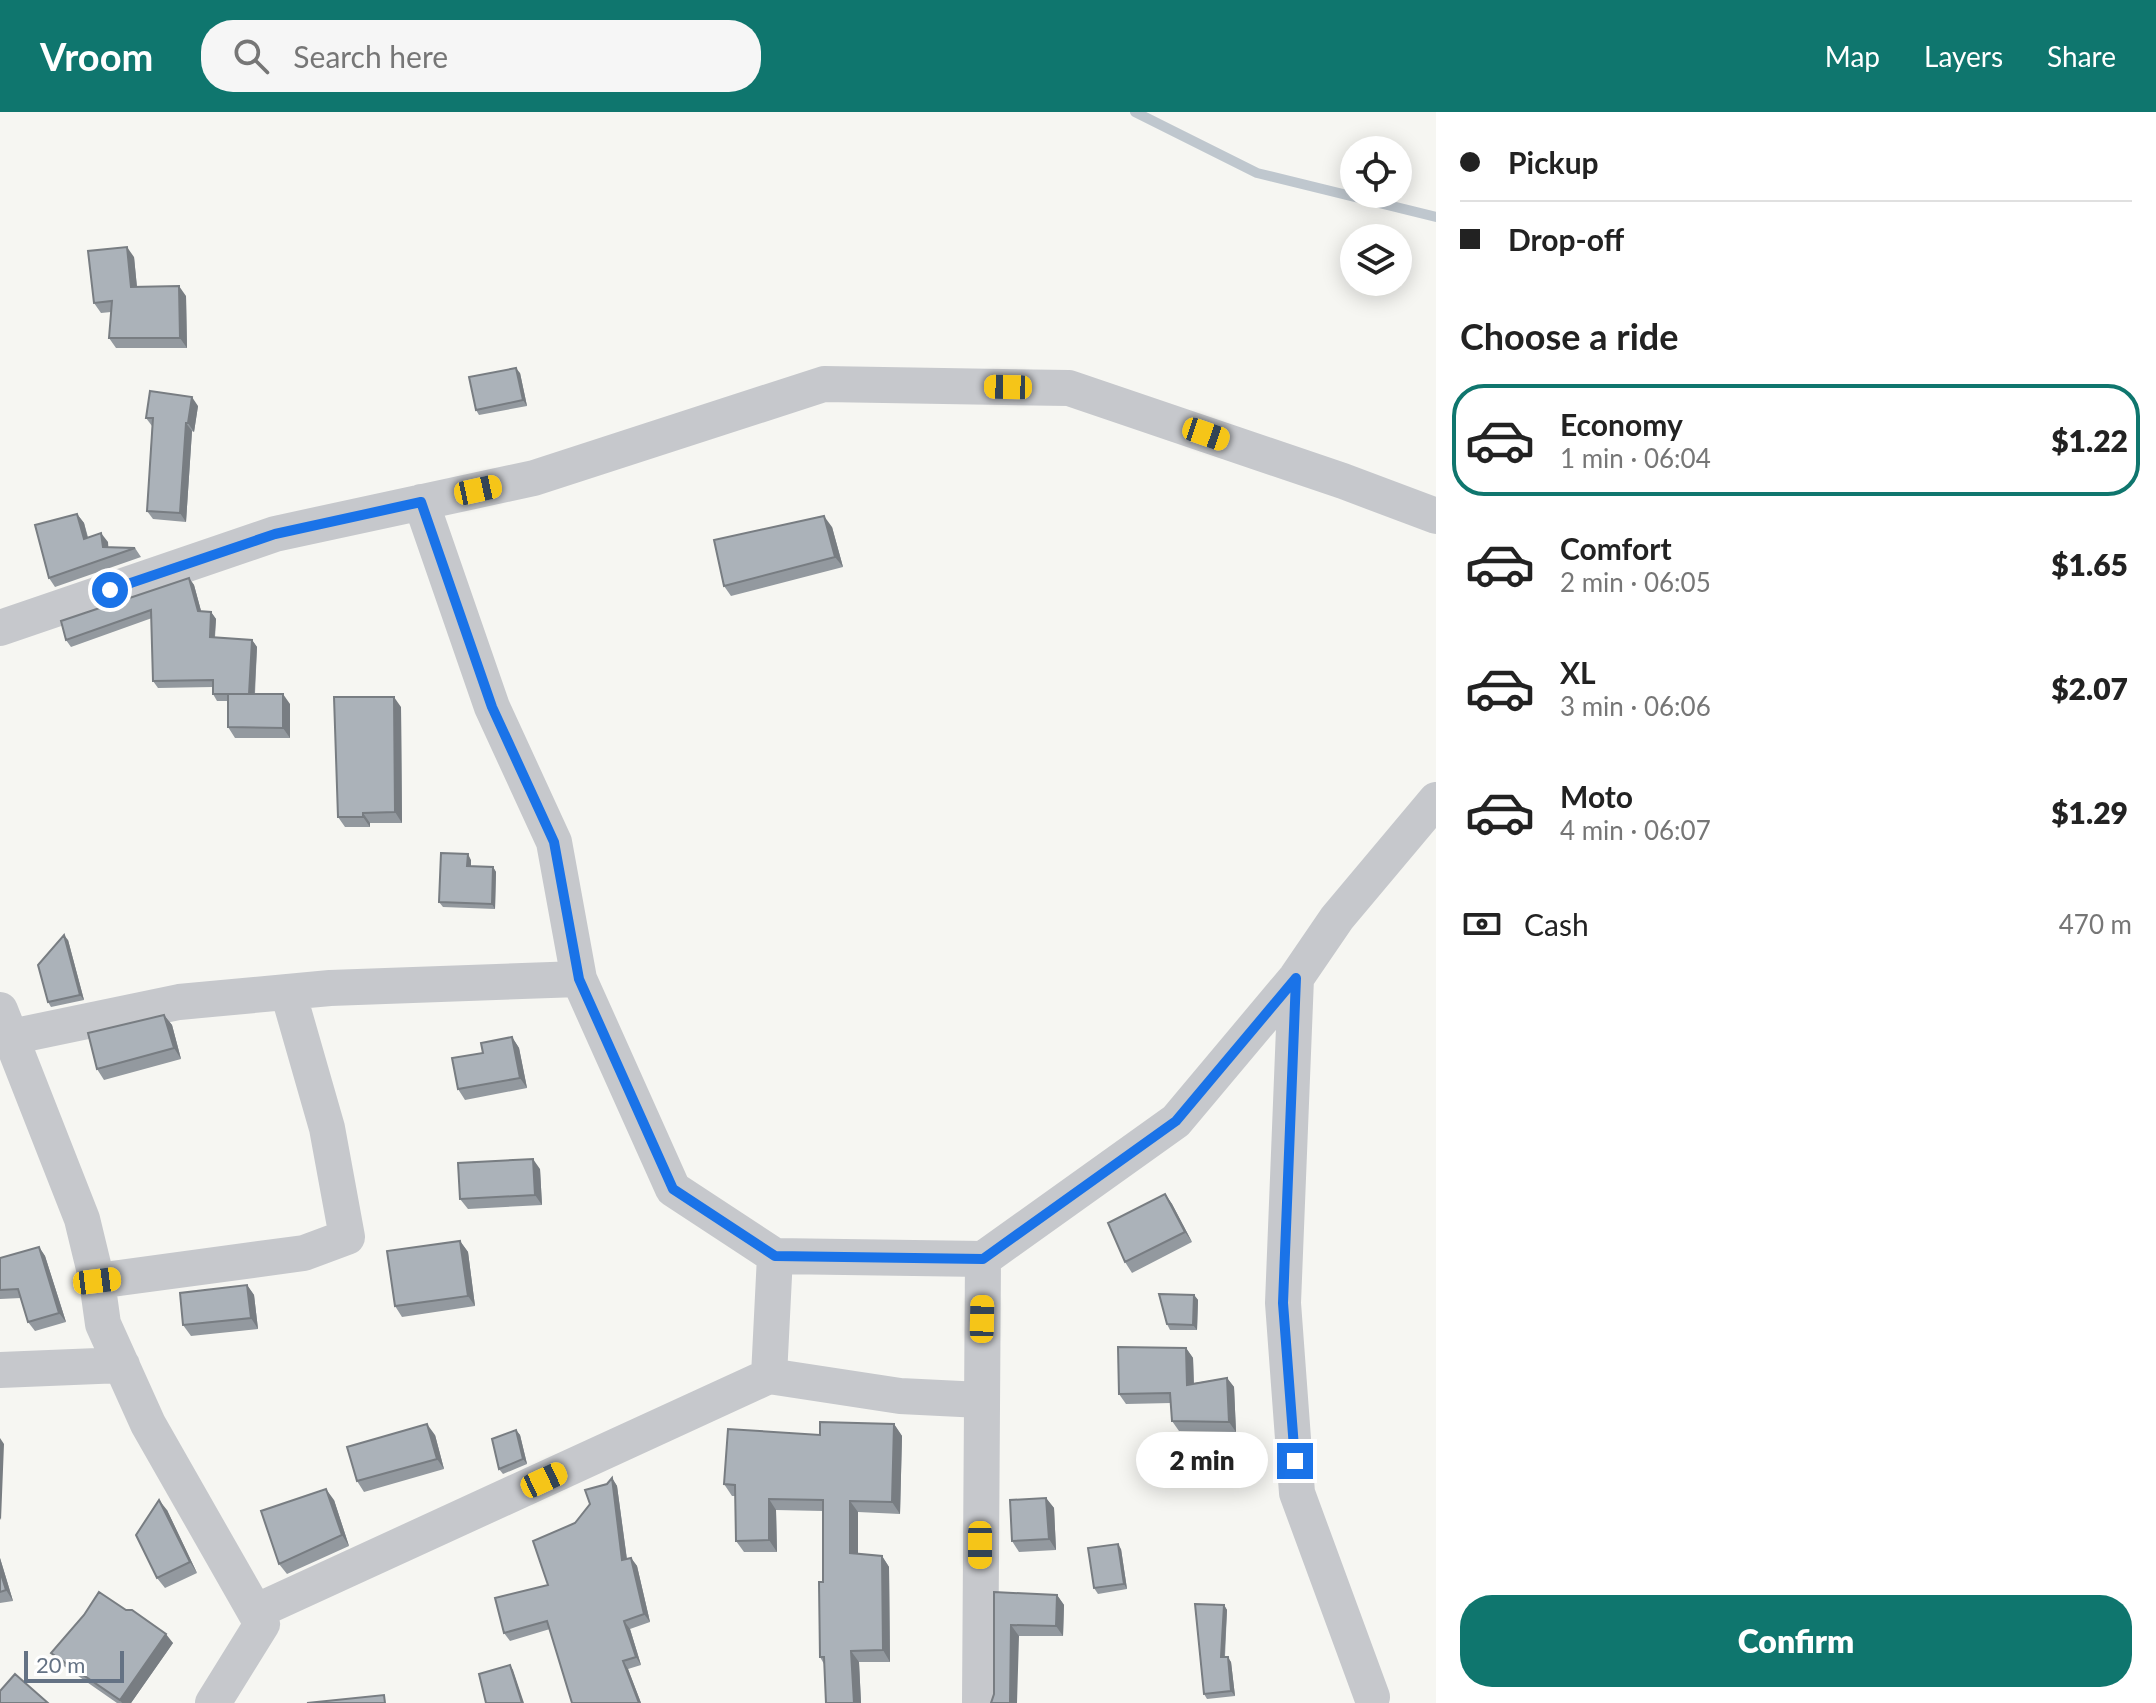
<!DOCTYPE html>
<meta charset="utf-8">
<style>
:root{--surface:#fff;--page:#f6f6f6;--text:#222;--muted:#767676;--line:#e0e0e0;--accent:#0f766e}
body{margin:0;font-family:Lato,sans-serif;background:var(--page);color:var(--text);height:100vh;display:flex;flex-direction:column;font-size:30px;white-space:nowrap}
*{box-sizing:border-box;margin:0}
p{font-size:26px;color:var(--muted)}
.icon{flex:none;width:44px;height:44px;fill:none;stroke:currentColor;stroke-width:2;stroke-linecap:round;stroke-linejoin:round}
.map{position:relative;flex:1;overflow:hidden}
.drawer{display:flex;flex-direction:column;background:var(--surface);width:720px}
.drawer>*{flex:none}
.banner{display:grid;align-content:center;height:176px;padding:0 24px;background:var(--surface)}
.buttons{position:absolute;left:1340px;top:24px;display:grid;gap:16px}
.buttons a{display:grid;place-items:center;width:72px;height:72px;border-radius:50%;background:var(--surface);box-shadow:0 4px 20px #0003;font-size:40px}
.scale{position:absolute;left:24px;bottom:20px;width:100px;box-sizing:border-box;padding-left:8px;border:4px solid #647284;border-top:0;font-size:22px;line-height:28px;white-space:nowrap;color:#647284;-webkit-text-stroke:6px #fff;paint-order:stroke}
.end{position:absolute;width:36px;height:36px;margin:-18px;border:10px solid #1a73e8;background:#fff;box-shadow:0 0 0 4px #fff}
.from{border-radius:50%}
.bubble{position:absolute;height:56px;border-radius:28px;background:var(--surface);box-shadow:0 4px 20px #0003;font-size:26px;font-weight:800;line-height:56px;text-align:center}
.car{position:absolute;width:24px;height:48px;margin:-24px -12px;border-radius:10px;box-shadow:0 0 6px 2px #0007;background:linear-gradient(#f5c518 24%,#345 0 40%,#f5c518 0 76%,#345 0 86%,#f5c518 0)}
.banner b{display:flex;align-items:center;gap:28px;height:76px;font-size:30px}
.banner b+b{border-top:2px solid var(--line)}
.banner i{width:20px;height:20px;background:var(--text)}
ul{padding:0;list-style:none}
li{display:flex;align-items:center;gap:24px;height:112px;margin:0 16px 12px;padding:0 8px;border:4px solid transparent;border-radius:32px}
li div{flex:1}
li b{display:block;font-size:30px}
li em{font-style:normal;font-weight:800}
li.on{border-color:var(--accent)}
li>.icon{width:72px;height:72px;stroke-width:1.5}
h2{padding:0 24px;font-size:36px;line-height:96px}
.pay{display:flex;align-items:center;gap:20px;height:88px;padding:0 24px;font-size:30px}
.pay p{margin-inline-start:auto}
.cta{display:flex;gap:16px;margin-top:auto;padding:16px 24px}
.cta a{flex:1;height:92px;border-radius:32px;background:var(--accent);color:#fff;font-size:32px;font-weight:800;line-height:92px;text-align:center}
header{display:flex;align-items:center;gap:48px;box-sizing:border-box;height:112px;padding:0 40px;background:var(--accent);color:#fff}
header strong{font-size:38px}
nav{display:flex;gap:44px;margin-inline-start:auto;font-size:28px}
.search{width:560px;height:72px;background:var(--page);display:flex;align-items:center;gap:20px;box-sizing:border-box;padding:0 28px;border-radius:32px;color:var(--muted);font-size:30px}
main{display:flex;flex:1;min-height:0}
.map>svg:first-child{display:block}
.lines{fill:none;stroke-linecap:round;stroke-linejoin:round}
.stream{stroke:#bfc7ce;stroke-width:10}
.street{stroke:#c6c8cc;stroke-width:36}
.wall{fill:#93999f}
.shaded-wall{fill:#787d82}
.building{fill:#abb2b9;stroke:#787d82;stroke-width:2}
.route{stroke:#1a73e8;stroke-width:10}
</style>
<header>
<strong>Vroom</strong>
<div class="search"><svg class="icon" aria-label="search" viewBox="0 0 24 24"><circle cx="10" cy="10" r="6"/><path d="M15 15l6 6"/></svg>Search here</div>
<nav><a>Map</a><a>Layers</a><a>Share</a></nav>
</header>
<main>
<div class="map">
<svg width="1436" height="1591" viewBox="0 0 1436 1591">
<rect width="100%" height="100%" fill="#f6f6f2"/>
<g class="lines">
<path class="stream" d="M1135,0L1257,61L1436,105"/>
<path class="street" d="M0,516L275,422L534,366L824,272L1069,276L1343,369L1436,404
M1296,866L1283,1191L1297,1381L1372,1585
M0,898L82,1107L97,1169L103,1212L148,1312L262,1512L213,1591
M11,925L179,890L330,876L579,867
M775,1144L983,1147
M97,1169L304,1141L347,1125L327,1016L288,880
M0,1258L122,1253
M769,1264L900,1284L981,1288
M255,1500L769,1264L775,1144L673,1077L579,867L554,730L492,595L421,390
M980,1591L983,1147L1176,1009L1296,866L1337,806L1436,688"/>
</g>
<path class="wall" d="M134,145L137,175L186,184L187,236H116L109,226L111,200L101,201L94,191Z
M520,261L527,294L479,303L476,298Z
M198,294L194,320L192,319L186,410L153,407L147,399L152,314L146,306Z
M77,402L84,411L88,425L108,430V435L135,436L141,445L55,475L49,466Z
M832,415L843,455L731,484L724,474Z
M189,466L194,473L201,499L211,500L216,507L215,526L252,528L257,535L255,582L290,592V626H235L228,615V589H217L213,582V575L158,576L153,569L152,506L71,535L66,528Z
M401,595L402,711H370V715H345L338,705Z
M471,748V754L493,755L496,760L495,797L443,795L439,790Z
M68,828L84,888L51,895L48,890Z
M164,903L172,913L181,947L104,968L97,957Z
M512,925L519,936L527,976L465,988L458,977L483,941Z
M540,1057L542,1093L468,1097L460,1087Z
M1165,1082L1172,1092L1192,1130L1132,1161L1125,1150Z
M460,1129L468,1140L475,1194L402,1205L395,1194Z
M39,1135L45,1144L66,1210L35,1219L28,1210L21,1186L0,1187V1146Z
M247,1173L254,1183L258,1217L191,1224L183,1213Z
M1194,1183L1198,1188L1197,1218H1170L1167,1212Z
M1186,1236L1193,1246L1194,1271L1227,1266L1234,1275L1236,1320L1179,1319L1172,1309L1171,1291L1126,1292L1119,1282Z
M894,1312L902,1324L900,1402L858,1400V1442L882,1444L889,1455L890,1550H859L861,1591H826L824,1552L820,1545L823,1470V1399L776,1398L777,1440H744L736,1429L735,1384H732L724,1372L820,1323Z
M516,1318L520,1323L527,1352L503,1362L499,1357Z
M435,1323L444,1357L364,1380L357,1369Z
M612,1366L617,1374L627,1447L631,1446L637,1454L650,1510L630,1517L641,1553L628,1557L641,1591H572L550,1517L510,1529L504,1521L548,1473L575,1411Z
M1046,1386L1054,1396L1056,1438L1019,1440L1012,1429Z
M334,1388L349,1434L287,1462L279,1452Z
M167,1398L197,1461L165,1476L157,1466Z
M1121,1437L1127,1477L1098,1482L1094,1476Z
M0,1446L13,1489L0,1491Z
M994,1480L1057,1483L1064,1493L1063,1524H1019L994,1582Z
M1224,1493L1227,1498L1225,1545L1231,1550L1235,1584L1207,1587L1204,1582Z
M126,1498L173,1531L131,1591H117L58,1550L51,1541Z"/>
<path class="shaded-wall" d="M127,135L134,145L138,186L131,175Z
M179,174L186,184L187,236L180,226Z
M516,256L520,261L527,294L523,288Z
M192,285L198,294L194,320L188,311Z
M186,311L192,319L186,410L180,401Z
M77,402L84,411L90,436L84,427Z
M824,404L832,415L843,455L835,445Z
M101,421L108,430L109,444L103,435Z
M189,466L194,473L203,506L198,499Z
M211,500L216,507L214,532L210,525Z
M252,528L257,535L254,589L249,582Z
M283,582L290,592V626L283,616Z
M394,585L401,595L402,711L395,700Z
M363,701L370,711V715L363,705Z
M468,742L471,748V759L467,754Z
M493,755L496,760L495,797L492,792Z
M64,823L68,828L84,888L80,883Z
M164,903L172,913L181,947L174,936Z
M512,925L519,936L527,976L520,966Z
M533,1047L540,1057L542,1093L535,1083Z
M1165,1082L1172,1092L1192,1130L1185,1120Z
M460,1129L468,1140L475,1194L468,1184Z
M39,1135L45,1144L66,1210L59,1201Z
M247,1173L254,1183L258,1217L251,1206Z
M1194,1183L1198,1188L1197,1218L1193,1213Z
M1186,1236L1193,1246L1194,1282L1187,1273Z
M1227,1266L1234,1275L1236,1320L1229,1310Z
M427,1312L435,1323L444,1357L437,1347Z
M894,1312L902,1324L900,1402L892,1390Z
M516,1318L520,1323L527,1352L523,1347Z
M0,1326L4,1332L1,1408L0,1406Z
M612,1366L617,1374L628,1456L622,1448Z
M326,1377L334,1388L349,1434L342,1423Z
M1046,1386L1054,1396L1056,1438L1049,1427Z
M769,1387L776,1398L777,1440L769,1428Z
M159,1388L167,1398L197,1461L190,1450Z
M850,1389L858,1400V1452L850,1441Z
M1118,1432L1121,1437L1127,1477L1124,1472Z
M882,1444L889,1455L890,1550L883,1538Z
M0,1446L13,1489L6,1478L0,1459Z
M631,1446L637,1454L650,1510L644,1502Z
M1057,1483L1064,1493L1063,1524L1056,1514Z
M1224,1493L1227,1498L1224,1551L1221,1545Z
M624,1509L630,1517L641,1553L636,1545Z
M1011,1513L1019,1524L1017,1591H1010Z
M166,1522L173,1531L131,1591H122L120,1588Z
M851,1539L859,1550L861,1591H854Z
M1228,1545L1231,1550L1235,1584L1231,1579Z
M623,1549L628,1557L641,1591H639Z
M510,1553L513,1558L524,1591H522Z"/>
<path class="building" d="M127,135L131,175L179,174L180,226H109L112,189L94,191L88,139Z
M516,256L523,288L476,298L469,265Z
M150,279L192,285L188,311H186L180,401L147,399L153,306H146Z
M77,402L84,427L101,421L103,435L135,436L49,466L35,413Z
M824,404L835,445L724,474L714,428Z
M189,466L198,499L211,500L210,525L252,528L249,582H213V568L153,569L151,498L66,528L61,509Z
M228,582H283V616L228,615Z
M334,585H394L395,700L363,701V705H338Z
M441,741L468,742L467,754L493,755L492,792L439,790Z
M64,823L80,883L48,890L38,853Z
M164,903L174,936L97,957L88,921Z
M512,925L520,966L458,977L452,946L483,941L481,931Z
M533,1047L535,1083L460,1087L458,1051Z
M1165,1082L1185,1120L1125,1150L1108,1111Z
M460,1129L468,1184L395,1194L387,1139Z
M39,1135L59,1201L28,1210L18,1177L0,1178V1146Z
M247,1173L251,1206L183,1213L180,1181Z
M1159,1182L1194,1183L1193,1213L1167,1212Z
M1118,1235L1186,1236L1187,1273L1227,1266L1229,1310L1172,1309L1170,1281L1119,1282Z
M820,1310L894,1312L892,1390L850,1389V1441L882,1444L883,1538L851,1539L854,1591H826L824,1545H820L819,1470H823V1388L769,1387V1428L736,1429L735,1373L724,1372L728,1317L820,1323Z
M427,1312L437,1347L357,1369L347,1335Z
M516,1318L523,1347L499,1357L492,1327Z
M612,1366L622,1448L631,1446L644,1502L624,1509L636,1545L623,1549L639,1591H572L547,1509L504,1521L495,1486L548,1473L533,1429L575,1411L590,1392L585,1378L607,1372Z
M326,1377L342,1423L279,1452L261,1399Z
M1046,1386L1049,1427L1012,1429L1010,1388Z
M159,1388L190,1450L157,1466L136,1423Z
M1118,1432L1124,1472L1094,1476L1088,1436Z
M0,1459L6,1478L0,1480Z
M99,1480L126,1498H132L166,1522L120,1588L51,1541L84,1503Z
M994,1480L1057,1483L1056,1514L1011,1513L1010,1591H991L994,1582Z
M1195,1492L1224,1493L1221,1545H1228L1231,1579L1204,1582Z
M510,1553L522,1591H486L479,1562Z
M15,1562L48,1591H0V1579Z
M384,1583L385,1591H307Z"/>
<g class="lines">
<path class="route" d="M110,478L275,422L421,390L492,595L554,730L579,867L673,1077L775,1144L983,1147L1176,1009L1296,866L1283,1191L1295,1349"/>
</g>
</svg>
<div class="buttons">
<a><svg class="icon" aria-label="locate" viewBox="0 0 24 24"><circle cx="12" cy="12" r="6"/><path d="M12 2v4M12 18v4M2 12h4M18 12h4"/></svg></a>
<a><svg class="icon" aria-label="layers" viewBox="0 0 24 24"><path d="M12 4l9 5-9 5-9-5zM3 14l9 5 9-5"/></svg></a>
</div>
<div class="scale">20 m</div>
<i class="end from" style="left:110px;top:478px"></i>
<i class="end" style="left:1295px;top:1349px"></i>
<div class="bubble" style="left:1136px;top:1320px;width:132px">2 min</div>
<i class="car" style="left:1008px;top:275px;rotate:271deg"></i>
<i class="car" style="left:1206px;top:322px;rotate:109deg"></i>
<i class="car" style="left:478px;top:378px;rotate:78deg"></i>
<i class="car" style="left:97px;top:1169px;rotate:83deg"></i>
<i class="car" style="left:982px;top:1207px;rotate:1deg"></i>
<i class="car" style="left:544px;top:1368px;rotate:65deg"></i>
<i class="car" style="left:980px;top:1433px;rotate:180deg"></i>
</div>
<section class="drawer">
<div class="banner">
<b><i class="from"></i>Pickup</b>
<b><i></i>Drop-off</b>
</div>
<h2>Choose a ride</h2>
<ul>
<li class="on"><svg class="icon" aria-label="car" viewBox="0 0 24 24"><path d="M5 17H2v-5l4-1 3-4h7l3 4 3 1v5h-3M9 17h6M6 11h13"/><circle cx="7" cy="17" r="2"/><circle cx="17" cy="17" r="2"/></svg><div><b>Economy</b><p>1 min · 06:04</p></div><em>$1.22</em></li>
<li><svg class="icon" aria-label="car" viewBox="0 0 24 24"><path d="M5 17H2v-5l4-1 3-4h7l3 4 3 1v5h-3M9 17h6M6 11h13"/><circle cx="7" cy="17" r="2"/><circle cx="17" cy="17" r="2"/></svg><div><b>Comfort</b><p>2 min · 06:05</p></div><em>$1.65</em></li>
<li><svg class="icon" aria-label="car" viewBox="0 0 24 24"><path d="M5 17H2v-5l4-1 3-4h7l3 4 3 1v5h-3M9 17h6M6 11h13"/><circle cx="7" cy="17" r="2"/><circle cx="17" cy="17" r="2"/></svg><div><b>XL</b><p>3 min · 06:06</p></div><em>$2.07</em></li>
<li><svg class="icon" aria-label="car" viewBox="0 0 24 24"><path d="M5 17H2v-5l4-1 3-4h7l3 4 3 1v5h-3M9 17h6M6 11h13"/><circle cx="7" cy="17" r="2"/><circle cx="17" cy="17" r="2"/></svg><div><b>Moto</b><p>4 min · 06:07</p></div><em>$1.29</em></li>
</ul>
<div class="pay"><svg class="icon" aria-label="cash" viewBox="0 0 24 24"><path d="M3 7h18v10H3z"/><circle cx="12" cy="12" r="2"/></svg>Cash<p>470 m</p></div>
<div class="cta"><a>Confirm</a></div>
</section>
</main>
